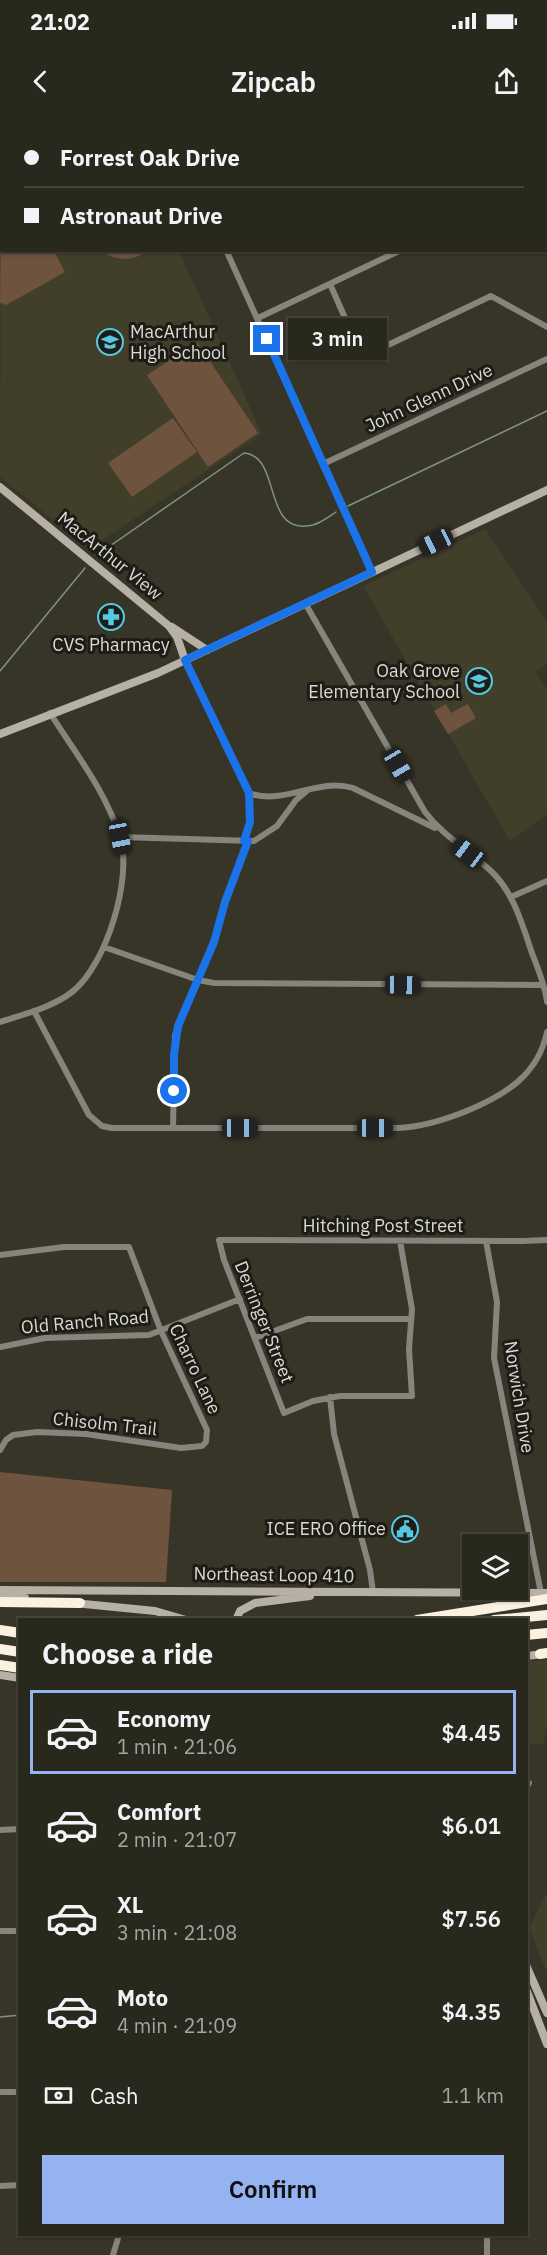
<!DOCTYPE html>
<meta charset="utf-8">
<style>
:root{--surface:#29281d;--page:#35342a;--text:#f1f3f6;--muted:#a5a6a4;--line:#45443b;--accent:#95b2f1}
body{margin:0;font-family:"IBM Plex Sans",sans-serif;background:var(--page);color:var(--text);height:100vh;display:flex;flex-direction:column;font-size:22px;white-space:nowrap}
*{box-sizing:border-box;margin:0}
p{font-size:20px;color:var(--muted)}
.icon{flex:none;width:33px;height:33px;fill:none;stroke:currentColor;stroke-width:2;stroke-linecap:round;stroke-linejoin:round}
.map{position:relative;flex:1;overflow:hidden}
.panel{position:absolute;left:18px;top:1498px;width:510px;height:618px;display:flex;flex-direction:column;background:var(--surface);border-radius:0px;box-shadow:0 2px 4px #0004,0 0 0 2px var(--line)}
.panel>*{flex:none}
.hud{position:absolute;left:0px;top:0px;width:548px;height:132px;box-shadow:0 2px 4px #0004,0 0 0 2px var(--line);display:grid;align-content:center;height:132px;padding:0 24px;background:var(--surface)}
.controls{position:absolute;left:462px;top:1414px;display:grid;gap:12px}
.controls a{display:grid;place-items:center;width:66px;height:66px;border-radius:0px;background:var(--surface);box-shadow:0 2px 4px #0004,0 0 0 2px var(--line);font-size:30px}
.end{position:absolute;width:27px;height:27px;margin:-14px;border:8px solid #1a73e8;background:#fff;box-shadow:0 0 0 3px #fff}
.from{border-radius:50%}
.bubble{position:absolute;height:42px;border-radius:0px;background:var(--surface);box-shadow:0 2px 4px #0004,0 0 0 2px var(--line);font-size:20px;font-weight:600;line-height:42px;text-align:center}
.car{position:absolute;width:18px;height:36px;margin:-18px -9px;border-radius:8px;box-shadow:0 0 4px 2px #0007;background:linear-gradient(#222 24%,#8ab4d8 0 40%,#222 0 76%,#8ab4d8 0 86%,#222 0)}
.hud b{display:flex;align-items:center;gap:21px;height:57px;font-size:22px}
.hud b+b{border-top:2px solid var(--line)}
.hud i{width:15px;height:15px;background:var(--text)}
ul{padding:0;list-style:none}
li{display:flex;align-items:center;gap:18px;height:84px;margin:0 12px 9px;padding:0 12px;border:3px solid transparent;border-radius:0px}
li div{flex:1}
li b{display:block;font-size:22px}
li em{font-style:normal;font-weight:600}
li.on{border-color:var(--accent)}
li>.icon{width:54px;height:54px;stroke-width:1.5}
h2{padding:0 24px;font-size:27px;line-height:72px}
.pay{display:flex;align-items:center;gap:15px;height:66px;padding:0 24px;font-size:22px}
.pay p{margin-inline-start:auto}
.button{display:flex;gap:12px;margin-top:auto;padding:12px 24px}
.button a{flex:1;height:69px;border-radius:0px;background:var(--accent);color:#111;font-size:24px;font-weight:600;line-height:69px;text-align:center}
.status{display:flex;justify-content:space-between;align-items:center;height:42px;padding:0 30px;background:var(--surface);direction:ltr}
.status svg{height:16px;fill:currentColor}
header{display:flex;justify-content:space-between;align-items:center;height:78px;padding:0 24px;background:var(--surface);font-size:27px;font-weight:600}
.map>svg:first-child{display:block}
.built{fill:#413e2a}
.green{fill:#6e533f}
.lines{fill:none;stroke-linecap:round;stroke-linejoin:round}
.stream{stroke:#7e957c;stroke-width:1.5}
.street{stroke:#87837d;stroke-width:6}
.secondary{stroke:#b6b0a5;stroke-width:8}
.highway{stroke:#fbf1e1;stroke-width:10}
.route{stroke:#1a73e8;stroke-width:8}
.labels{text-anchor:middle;stroke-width:6;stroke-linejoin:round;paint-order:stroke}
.poi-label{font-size:18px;fill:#dbdad1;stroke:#1d1c16;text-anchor:end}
.street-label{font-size:18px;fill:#dbdad1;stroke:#1d1c16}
</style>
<div class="status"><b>21:02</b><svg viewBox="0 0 49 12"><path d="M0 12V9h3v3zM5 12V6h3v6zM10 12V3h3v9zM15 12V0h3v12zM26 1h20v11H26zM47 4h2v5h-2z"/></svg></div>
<header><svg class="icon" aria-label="back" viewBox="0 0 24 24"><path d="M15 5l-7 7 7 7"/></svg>Zipcab<svg class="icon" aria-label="share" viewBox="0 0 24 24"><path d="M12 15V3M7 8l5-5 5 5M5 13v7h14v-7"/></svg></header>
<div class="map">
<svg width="547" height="2135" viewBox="0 0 547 2135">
<rect width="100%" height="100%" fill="#373527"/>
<path class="built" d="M1,41L2,130L179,131L262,314L89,429L0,357Z
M485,409L547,502V544L535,552L547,569V694L510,721L363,466Z
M547,1540V1607L543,1624H527V1541Z
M547,1772V1853L529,1808Z"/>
<path class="green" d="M1,77L2,130L54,131L65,152L6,185L0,183Z
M101,131H147C132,142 116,141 101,131Z
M197,222L258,313L208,347L147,255Z
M173,298L197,332L132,377L108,343Z
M446,584L451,593L468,584L476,598L448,614L434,591Z
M0,1352L172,1370L166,1462H0Z"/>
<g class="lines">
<path class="stream" d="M348,386L547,291
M97,435L244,333C281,336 263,410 306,406C317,406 327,398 336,392
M0,551L85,448
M0,1897L20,1895"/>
<path class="street" d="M167,0V2
M506,0L509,2
M300,2L304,0
M480,2L481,0
M546,23H547
M546,115L547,116
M226,130L372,452
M330,164L360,232L369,234L491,176L547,207
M258,198L401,130
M323,344L547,239
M305,483L425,692C444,717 469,730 491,751C514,773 522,804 532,833C538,849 545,865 547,882
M185,540L249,673L250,702L244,721
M249,673C285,686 317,657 353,668L435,708
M120,717L254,721L277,706L296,680L308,670
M511,777L547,761
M104,827L198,860L214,863L543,865
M34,891L89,995L102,1006L112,1008H397C423,1007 445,1000 469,990C506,974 538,955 547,912
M0,902C24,894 51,888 72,872C106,846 133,758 120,717C105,670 76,634 50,593
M173,1008L175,915L214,822L225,782L248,721
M400,1121L412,1189L409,1229L412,1276H340L313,1281L284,1293L224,1140L219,1120L523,1121L547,1120
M486,1121L497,1182L494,1238L541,1473
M0,1135L64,1127H129L161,1211L207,1310L206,1322L202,1326L181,1328L86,1314L37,1312L13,1315L6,1320L0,1330
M255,1218L307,1199H411
M0,1227L45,1218L149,1215L240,1179
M330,1277L334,1314L370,1450L373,1472
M526,1668L529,1663
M0,1710L20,1709
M0,1811H20
M0,1972H20
M0,2066L20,2065
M113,2135L119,2115
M487,2135V2115"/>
<path class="secondary" d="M0,367L169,506L177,517L185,540
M172,507L207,530
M0,614L158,553L547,370
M0,1470L547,1473
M0,1475L25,1478
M74,1483L155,1491L186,1500
M236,1500L240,1491L255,1483L310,1476
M526,1536L544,1534
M0,1555L20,1558
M526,1845L547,1893
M526,1869L547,1924"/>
<path class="highway" d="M0,1482L80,1483
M417,1500L547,1479
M494,1500L547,1495
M0,1510L20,1513
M526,1515L547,1513
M0,1529L20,1532
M540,1534L547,1533
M0,1545L20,1548"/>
</g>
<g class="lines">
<path class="route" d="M174,971V934L178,906L214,822L225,782L248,721H244L250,702L249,673L185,540L372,452L267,219"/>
</g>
<defs>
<symbol id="school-ring" viewBox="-11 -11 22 22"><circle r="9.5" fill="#1d1c16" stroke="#56c9e1" stroke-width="1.5"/><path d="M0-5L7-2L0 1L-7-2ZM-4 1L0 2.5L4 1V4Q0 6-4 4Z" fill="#56c9e1"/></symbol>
<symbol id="pharmacy-ring" viewBox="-11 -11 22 22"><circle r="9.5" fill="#1d1c16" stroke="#56c9e1" stroke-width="1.5"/><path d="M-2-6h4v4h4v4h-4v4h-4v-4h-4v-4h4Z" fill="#56c9e1"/></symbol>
<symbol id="civic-ring" viewBox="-11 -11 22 22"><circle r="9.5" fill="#1d1c16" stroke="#56c9e1" stroke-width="1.5"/><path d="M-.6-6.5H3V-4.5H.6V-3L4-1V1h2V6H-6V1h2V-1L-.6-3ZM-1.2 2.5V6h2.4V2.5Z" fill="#56c9e1"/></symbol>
</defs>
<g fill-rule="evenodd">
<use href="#school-ring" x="95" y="207" width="30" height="30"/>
<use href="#pharmacy-ring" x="96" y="482" width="30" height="30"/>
<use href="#school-ring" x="464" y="546" width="30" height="30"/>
<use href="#civic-ring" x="390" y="1394" width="30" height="30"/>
</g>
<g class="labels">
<g class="poi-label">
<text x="130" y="218" text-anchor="start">MacArthur<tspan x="130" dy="21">High School</tspan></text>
<text x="111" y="531" text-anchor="middle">CVS Pharmacy</text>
<text x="460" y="557">Oak Grove<tspan x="460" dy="21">Elementary School</tspan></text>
<text x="386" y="1415">ICE ERO Office</text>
</g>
<g class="street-label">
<text transform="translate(429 278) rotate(-25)" y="6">John Glenn Drive</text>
<text transform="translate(110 436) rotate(39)" y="6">MacArthur View</text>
<text x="383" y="1112">Hitching Post Street</text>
<text transform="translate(85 1202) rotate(-5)" y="6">Old Ranch Road</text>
<text transform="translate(264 1202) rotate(68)" y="6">Derringer Street</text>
<text transform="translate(195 1249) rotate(65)" y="6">Charro Lane</text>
<text transform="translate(519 1277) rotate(81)" y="6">Norwich Drive</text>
<text transform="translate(105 1304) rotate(6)" y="6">Chisolm Trail</text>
<text transform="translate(274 1455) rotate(1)" y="6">Northeast Loop 410</text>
</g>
</g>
</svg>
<div class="controls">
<a><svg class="icon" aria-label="layers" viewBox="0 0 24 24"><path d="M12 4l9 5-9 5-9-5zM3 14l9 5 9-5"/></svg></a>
</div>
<i class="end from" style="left:174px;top:971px"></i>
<i class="end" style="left:267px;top:219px"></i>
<div class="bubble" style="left:288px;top:198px;width:99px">3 min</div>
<i class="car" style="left:436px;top:422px;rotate:245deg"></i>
<i class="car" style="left:398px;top:645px;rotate:150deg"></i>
<i class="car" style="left:120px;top:717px;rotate:169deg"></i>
<i class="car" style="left:468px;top:733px;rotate:307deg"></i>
<i class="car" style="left:403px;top:865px;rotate:91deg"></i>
<i class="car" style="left:240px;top:1008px;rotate:90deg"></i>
<i class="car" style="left:375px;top:1008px;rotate:90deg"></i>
<div class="hud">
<b><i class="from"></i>Forrest Oak Drive</b>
<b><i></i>Astronaut Drive</b>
</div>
<section class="panel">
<h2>Choose a ride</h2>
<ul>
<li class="on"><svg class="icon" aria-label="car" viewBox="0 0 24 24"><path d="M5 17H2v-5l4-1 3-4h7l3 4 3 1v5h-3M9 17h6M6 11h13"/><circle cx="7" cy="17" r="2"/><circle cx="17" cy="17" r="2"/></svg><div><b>Economy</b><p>1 min · 21:06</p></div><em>$4.45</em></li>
<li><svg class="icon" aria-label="car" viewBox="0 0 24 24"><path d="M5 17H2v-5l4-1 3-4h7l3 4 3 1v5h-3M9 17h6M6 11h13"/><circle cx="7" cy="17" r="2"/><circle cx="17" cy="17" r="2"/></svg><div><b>Comfort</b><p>2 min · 21:07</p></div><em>$6.01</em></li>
<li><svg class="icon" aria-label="car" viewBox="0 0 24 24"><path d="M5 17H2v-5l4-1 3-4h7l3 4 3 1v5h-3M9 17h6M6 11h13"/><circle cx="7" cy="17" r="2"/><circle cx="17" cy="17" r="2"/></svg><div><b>XL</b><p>3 min · 21:08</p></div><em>$7.56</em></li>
<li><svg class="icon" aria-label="car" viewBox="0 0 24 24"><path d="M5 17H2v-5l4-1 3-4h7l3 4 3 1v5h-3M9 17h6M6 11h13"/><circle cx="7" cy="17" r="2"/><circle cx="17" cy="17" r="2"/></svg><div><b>Moto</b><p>4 min · 21:09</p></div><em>$4.35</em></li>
</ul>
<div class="pay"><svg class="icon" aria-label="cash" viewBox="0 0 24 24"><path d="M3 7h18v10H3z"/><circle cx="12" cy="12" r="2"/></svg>Cash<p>1.1 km</p></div>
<div class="button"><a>Confirm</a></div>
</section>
</div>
